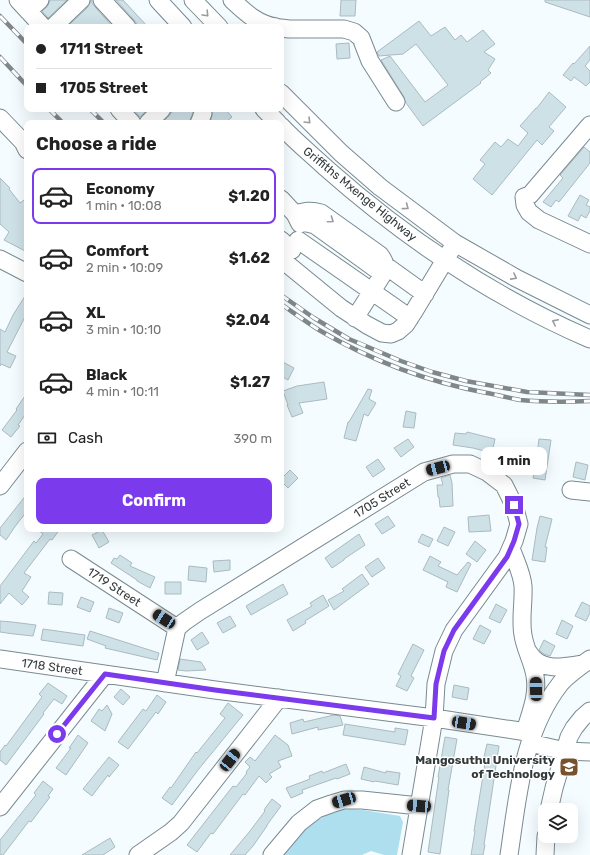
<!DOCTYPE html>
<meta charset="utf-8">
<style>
:root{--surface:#fff;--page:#f6f6f6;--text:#222;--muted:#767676;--line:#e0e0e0;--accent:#7c3aed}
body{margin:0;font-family:Rubik,sans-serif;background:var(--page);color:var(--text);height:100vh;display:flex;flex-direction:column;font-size:15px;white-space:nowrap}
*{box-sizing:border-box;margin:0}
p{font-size:13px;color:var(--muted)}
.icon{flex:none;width:22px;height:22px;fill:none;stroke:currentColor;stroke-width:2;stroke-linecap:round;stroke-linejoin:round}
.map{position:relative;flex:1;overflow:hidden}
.panel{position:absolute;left:24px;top:120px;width:260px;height:412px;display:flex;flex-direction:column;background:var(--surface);border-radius:8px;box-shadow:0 4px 16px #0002}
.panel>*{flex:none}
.top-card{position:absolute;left:24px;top:24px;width:260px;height:88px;border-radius:8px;box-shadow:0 4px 16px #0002;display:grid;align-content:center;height:88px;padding:0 12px;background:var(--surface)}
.controls{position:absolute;left:538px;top:803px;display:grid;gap:8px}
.controls a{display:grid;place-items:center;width:40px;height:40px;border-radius:8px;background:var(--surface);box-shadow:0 4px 16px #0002;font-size:20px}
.end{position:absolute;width:18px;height:18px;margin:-9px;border:5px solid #7c3aed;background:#fff;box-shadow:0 0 0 2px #fff}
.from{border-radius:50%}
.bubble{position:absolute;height:28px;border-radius:8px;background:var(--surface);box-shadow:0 4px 16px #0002;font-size:13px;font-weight:700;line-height:28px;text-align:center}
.car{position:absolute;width:12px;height:24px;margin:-12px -6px;border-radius:5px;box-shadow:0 0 3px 1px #0007;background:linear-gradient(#222 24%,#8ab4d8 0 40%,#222 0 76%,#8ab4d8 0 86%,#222 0)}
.top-card b{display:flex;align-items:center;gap:14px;height:38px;font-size:15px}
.top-card b+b{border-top:1px solid var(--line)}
.top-card i{width:10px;height:10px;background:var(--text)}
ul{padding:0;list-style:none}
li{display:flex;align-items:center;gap:12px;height:56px;margin:0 8px 6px;padding:0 4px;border:2px solid transparent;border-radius:8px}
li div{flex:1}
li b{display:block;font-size:15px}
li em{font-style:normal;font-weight:700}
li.on{border-color:var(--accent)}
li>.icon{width:36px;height:36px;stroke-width:1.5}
h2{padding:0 12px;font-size:18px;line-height:48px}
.pay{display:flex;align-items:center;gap:10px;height:44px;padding:0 12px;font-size:15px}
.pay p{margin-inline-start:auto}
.action{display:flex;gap:8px;margin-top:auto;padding:8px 12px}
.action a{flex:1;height:46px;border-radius:8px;background:var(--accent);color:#fff;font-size:16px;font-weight:700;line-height:46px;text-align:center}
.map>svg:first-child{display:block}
.green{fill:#aedfef}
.building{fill:#cee1e7;stroke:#a9bbc1}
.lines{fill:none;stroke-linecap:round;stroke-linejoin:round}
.minor-casing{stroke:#798a90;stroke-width:19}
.minor{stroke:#fff;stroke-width:17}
.rail-casing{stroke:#80878a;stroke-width:4.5}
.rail{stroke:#fff;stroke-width:3;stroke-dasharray:9;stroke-linecap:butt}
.oneway{stroke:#999c9e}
.route{stroke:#7c3aed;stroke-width:5}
.labels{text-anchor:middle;stroke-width:3;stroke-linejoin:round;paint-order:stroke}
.street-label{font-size:12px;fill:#333a3c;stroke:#fff}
.poi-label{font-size:12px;font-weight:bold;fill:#333a3c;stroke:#fff;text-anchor:end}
</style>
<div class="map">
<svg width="590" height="855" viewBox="0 0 590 855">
<rect width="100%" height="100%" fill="#f5fcff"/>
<path class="green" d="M350,809L363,810L400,816L403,822L397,855H384L371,851L362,855H282C304,830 315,814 350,809Z"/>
<path class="building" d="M50,0H67L48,18L42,11L47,7L49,3Z
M91,0H92V3L95,7L113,27H67L88,7L90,3Z
M116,0H123L148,27H137V24L134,20Z
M341,0H356L355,16H340Z
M545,0H590V17L545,2Z
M419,21L431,36L445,27L455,40L461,35L467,42L483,30L495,44L484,52L495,59L488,70L491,73L480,82L481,83L423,126L406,103L404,97L381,60L390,56L425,102L448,85L416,44L403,54L379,56L377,52Z
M349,43L350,58L337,59L336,44Z
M590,46V60L585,66L590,71V82L586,86L574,77L571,81L563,75L573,63L574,64Z
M549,92L566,107L549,127L554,131L542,145L537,140L492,195L473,179L485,164L480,160L495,142L501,147L508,139L518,146L528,133L520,126L536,108H537Z
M133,109H148L140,117Z
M172,109H192L193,112L189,123H162L169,116L172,112Z
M212,109H225L232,117L225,123H210L212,116Z
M584,147L590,152V163L559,202L556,200L551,207L543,202L563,178L560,175Z
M0,178L10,188L9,189L20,203L27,198V252L4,240L9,232L0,224Z
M580,195L589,200L586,205L590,207V211L586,218L581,215L578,221L568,216Z
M27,293V313L7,352L16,356L10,368L1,364L0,366V329L5,332L13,315Z
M281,361L294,368L288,380L281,376Z
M324,382L327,399L299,403L303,413L292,417L287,405H288L283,391L297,386Z
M368,389L372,390L369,399L376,403L368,416L364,414L356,441L344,438L348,422H349Z
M27,393V417L25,415L18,425L20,426L11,437L2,430L17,410L16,409Z
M406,411L416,413L414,428L403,427Z
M467,432L495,439L492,453L473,448L453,445L455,433L466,434Z
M408,439L414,447L401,457L394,448Z
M539,439L551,440L545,480L533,478L538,454H537Z
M378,459L385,469L373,477L366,467Z
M576,462L588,465L585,480L573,477Z
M290,470L298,478L288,488L281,481V479Z
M450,475L452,483L453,506L440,507L439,497H438L437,485H443L441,478Z
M27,494V511L14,528L6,540L0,535V528Z
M489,515L491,531L469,532L468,517Z
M388,516L395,526L382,534L375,524Z
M540,516L552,519L545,547H547L545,562L532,560L537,528Z
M444,527L455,532L448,546L437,541Z
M37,529H60L52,540L50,539L24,573L31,577L22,591L29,597L22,605L9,593L0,604V586L34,541L36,543L43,534Z
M102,530L109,542L99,548L92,535Z
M359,534L365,545L344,559V560L332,568L325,558Z
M422,534L433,539L429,547L418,542Z
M475,541L486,550L477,562L466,554Z
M120,555L132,563L130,566L155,577L150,588L137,581V580L111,563L114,558L117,559Z
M430,556L441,562L438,566L457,575L468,562L471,564L457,592L446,587L448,582L423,570Z
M378,558L385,568L372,577L365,567Z
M230,560V570L214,572L213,561Z
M189,566L207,568L206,582L188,580Z
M362,574L369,584L334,610L328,600L344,591L342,589Z
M165,582H181V594H165Z
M283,584L288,594L251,615L246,606Z
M49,592L63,593L62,605L48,604Z
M323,595L329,606L305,621L306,623L293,631L287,620L312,606L310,603Z
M81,597L94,602L90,612L77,607Z
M582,602L590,606V613L586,621L575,616Z
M496,604L507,610L500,623L489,618Z
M109,608L123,613L119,623L106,618Z
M230,616L236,626L223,633L217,623Z
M562,620L573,626L567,639L556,634Z
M0,621L12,622L36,625L33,636L14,634L0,632Z
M480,625L491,631L484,644L473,639Z
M43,629L85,635L83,646L41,640Z
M90,631L159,653L157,660L105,648L106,646L87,639Z
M202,632L209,643L197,650L191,640Z
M544,640L555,646L550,656L544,654L539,650Z
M413,644L424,650L411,676L414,678L407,691L396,686L401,676L398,674Z
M180,659L201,662L206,670L186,671L178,670Z
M48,683L67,696L62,704L54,699L43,713L44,714L6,765L0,760V752L5,745L6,746L42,697L39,694Z
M454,685L469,688L467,700L452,697Z
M121,689L130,697L123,705L114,697Z
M157,695L166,702L158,714L156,712L128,749L118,742L143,709L146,711Z
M228,703L243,715L198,770L172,805L162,798L170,787L171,788L196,752L197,753L225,718L220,714Z
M107,705L112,714L105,731L91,721L99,709L102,711Z
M334,715L340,716L343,725L318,730V727L292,734L290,723L303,719L304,722Z
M345,724L395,732V728L408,730L405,745L343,735Z
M78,735L88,743L66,775L56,768L71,748H69Z
M275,735L288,745L292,756L278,761L281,767L269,774L272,777L266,783L259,776L245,795L243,794L213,834L211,833L197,852L187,845L233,786L236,787L247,773L246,772L250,767L245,762L250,757L255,761Z
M445,737L457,739L448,790H449L440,854L428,852L439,777H438Z
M487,744L499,746L484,845H485L483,855H471L475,831H474L486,757H484Z
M109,757L119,765L109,777L108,775L92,796L83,789Z
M346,764L350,774L337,779L336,778L302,790L303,793L291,798L286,788L310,779L309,776L322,771L323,773Z
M364,767L386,773V771L400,773L398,785L375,781L374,782L361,779Z
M43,781L53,789L48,796L50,797L31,822L29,821L3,855H0V840L36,795L34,793Z
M272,799L281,806L267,825V826L253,846L245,855H230L250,831L265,811L264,810Z
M110,838L115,847L103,855H82Z"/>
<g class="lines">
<defs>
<path id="minor" d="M18,0L43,27
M102,0L127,27
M158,0L183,27
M193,0L219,27
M232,0C245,12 257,24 276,27
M28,11L40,0
M53,27L81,0
M281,28L289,29H344L354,32L361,38L370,61L396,102
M281,93L341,153L380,187L455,243L516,278L590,315
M119,109L132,123
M264,109L278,123
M0,118L23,142L27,150
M148,123L162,109
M199,123L200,121L203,113L202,109
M590,125L530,195L524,197L525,205L529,212L539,220L590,244
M281,126C295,141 311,154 326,168C405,238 493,297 590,339
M281,199L295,214L300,224
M295,214C306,211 311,210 321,213L380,255C385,262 387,266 383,274L355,318
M299,221L315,225L383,274
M281,240L292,250
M298,240L410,318
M0,259L27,273
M281,259L341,308L367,325L382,333L391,334L398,331L406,324L413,313L451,250
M386,266L425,294
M0,486L27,451
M571,490L590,492
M511,548C515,560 522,573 523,586C524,602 520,619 523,635C525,649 533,662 535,676C538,693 532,709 527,725
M71,559L177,628
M527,650C529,653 531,656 533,658C546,672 567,666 583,664
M0,659L215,690L434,718L533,733
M165,683L177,628L184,622L200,611L424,472L453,464H470L487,472L504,485L514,505L519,524L514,541L507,557L454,630L444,651L436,684L434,718L411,855
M530,743L565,751L590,752
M0,807L105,674
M549,810L554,788L569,737L574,728L582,718L590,711
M138,855L171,832L181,823L279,698
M272,855L299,823L317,809L331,804L344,800H362L419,806
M509,855C518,796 522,733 560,684C566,676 581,666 590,659
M545,855L546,836"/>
</defs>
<use href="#minor" class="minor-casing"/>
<use href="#minor" class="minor"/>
<defs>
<path id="rail" d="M0,16L27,44
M0,57L27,86
M49,109L63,123
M90,109L104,123
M281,295L314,318L349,339L401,361L432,372L466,381L527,392L590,395
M281,304C294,313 306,322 319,330C370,360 428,382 487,393C498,395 509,398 520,400C543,402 567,402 590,401"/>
</defs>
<use href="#rail" class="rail-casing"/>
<use href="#rail" class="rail"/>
</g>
<defs><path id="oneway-chevron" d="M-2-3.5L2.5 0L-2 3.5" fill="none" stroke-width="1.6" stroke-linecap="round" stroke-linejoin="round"/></defs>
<g class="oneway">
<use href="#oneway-chevron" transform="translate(206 14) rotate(47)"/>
<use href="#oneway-chevron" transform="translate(308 121) rotate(45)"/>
<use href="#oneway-chevron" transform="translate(406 207) rotate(37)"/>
<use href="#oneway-chevron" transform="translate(331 220) rotate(35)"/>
<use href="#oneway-chevron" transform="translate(514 277) rotate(28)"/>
<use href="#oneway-chevron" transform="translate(555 322) rotate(-154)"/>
</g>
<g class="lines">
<path class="route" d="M57,734L105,674L215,690L434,718L436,684L444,651L454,630L507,557L514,541L519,524L514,505"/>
</g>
<defs>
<symbol id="university-square" viewBox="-11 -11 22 22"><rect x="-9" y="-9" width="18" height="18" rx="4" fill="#77532d" stroke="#fff"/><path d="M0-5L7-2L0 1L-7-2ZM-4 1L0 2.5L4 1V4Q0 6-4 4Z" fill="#fff"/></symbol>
</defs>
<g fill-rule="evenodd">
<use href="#university-square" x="558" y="756" width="22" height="22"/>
</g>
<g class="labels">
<g class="street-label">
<text transform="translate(360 194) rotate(39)" y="4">Griffiths Mxenge Highway</text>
<text transform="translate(382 498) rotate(-32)" y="4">1705 Street</text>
<text transform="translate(114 587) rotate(33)" y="4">1719 Street</text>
<text transform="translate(52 667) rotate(8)" y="4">1718 Street</text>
</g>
<g class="poi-label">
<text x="555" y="764">Mangosuthu University<tspan x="555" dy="14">of Technology</tspan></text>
</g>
</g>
</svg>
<div class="controls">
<a><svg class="icon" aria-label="layers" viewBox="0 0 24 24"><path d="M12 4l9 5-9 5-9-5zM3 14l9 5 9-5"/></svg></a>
</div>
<i class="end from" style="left:57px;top:734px"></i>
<i class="end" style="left:514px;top:505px"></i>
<div class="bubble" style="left:481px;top:447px;width:66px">1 min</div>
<i class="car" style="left:438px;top:468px;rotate:255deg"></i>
<i class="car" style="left:164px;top:619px;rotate:303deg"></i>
<i class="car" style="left:536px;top:689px;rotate:359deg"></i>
<i class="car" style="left:464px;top:723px;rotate:99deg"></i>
<i class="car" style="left:230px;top:760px;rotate:38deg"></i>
<i class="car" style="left:344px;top:800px;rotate:254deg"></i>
<i class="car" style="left:419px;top:806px;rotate:274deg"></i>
<div class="top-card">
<b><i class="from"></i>1711 Street</b>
<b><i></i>1705 Street</b>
</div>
<section class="panel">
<h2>Choose a ride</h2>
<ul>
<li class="on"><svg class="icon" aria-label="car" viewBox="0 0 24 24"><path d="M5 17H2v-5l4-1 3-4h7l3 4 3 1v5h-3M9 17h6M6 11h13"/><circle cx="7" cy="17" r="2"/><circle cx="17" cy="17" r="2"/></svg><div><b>Economy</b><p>1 min · 10:08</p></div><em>$1.20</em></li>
<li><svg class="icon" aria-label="car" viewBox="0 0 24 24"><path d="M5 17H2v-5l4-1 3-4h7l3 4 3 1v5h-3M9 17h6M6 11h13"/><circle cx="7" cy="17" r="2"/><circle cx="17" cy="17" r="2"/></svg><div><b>Comfort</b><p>2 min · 10:09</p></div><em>$1.62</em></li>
<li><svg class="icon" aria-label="car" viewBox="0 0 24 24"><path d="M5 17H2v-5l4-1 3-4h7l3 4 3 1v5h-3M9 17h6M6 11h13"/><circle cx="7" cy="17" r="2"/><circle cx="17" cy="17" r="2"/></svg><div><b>XL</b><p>3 min · 10:10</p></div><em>$2.04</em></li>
<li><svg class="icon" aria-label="car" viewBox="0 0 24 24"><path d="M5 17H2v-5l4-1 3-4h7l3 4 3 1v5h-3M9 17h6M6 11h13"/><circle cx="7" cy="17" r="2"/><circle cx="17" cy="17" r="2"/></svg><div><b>Black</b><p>4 min · 10:11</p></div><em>$1.27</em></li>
</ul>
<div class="pay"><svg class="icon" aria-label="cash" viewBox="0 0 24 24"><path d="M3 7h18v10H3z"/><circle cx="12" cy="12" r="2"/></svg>Cash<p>390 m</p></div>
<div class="action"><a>Confirm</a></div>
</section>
</div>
